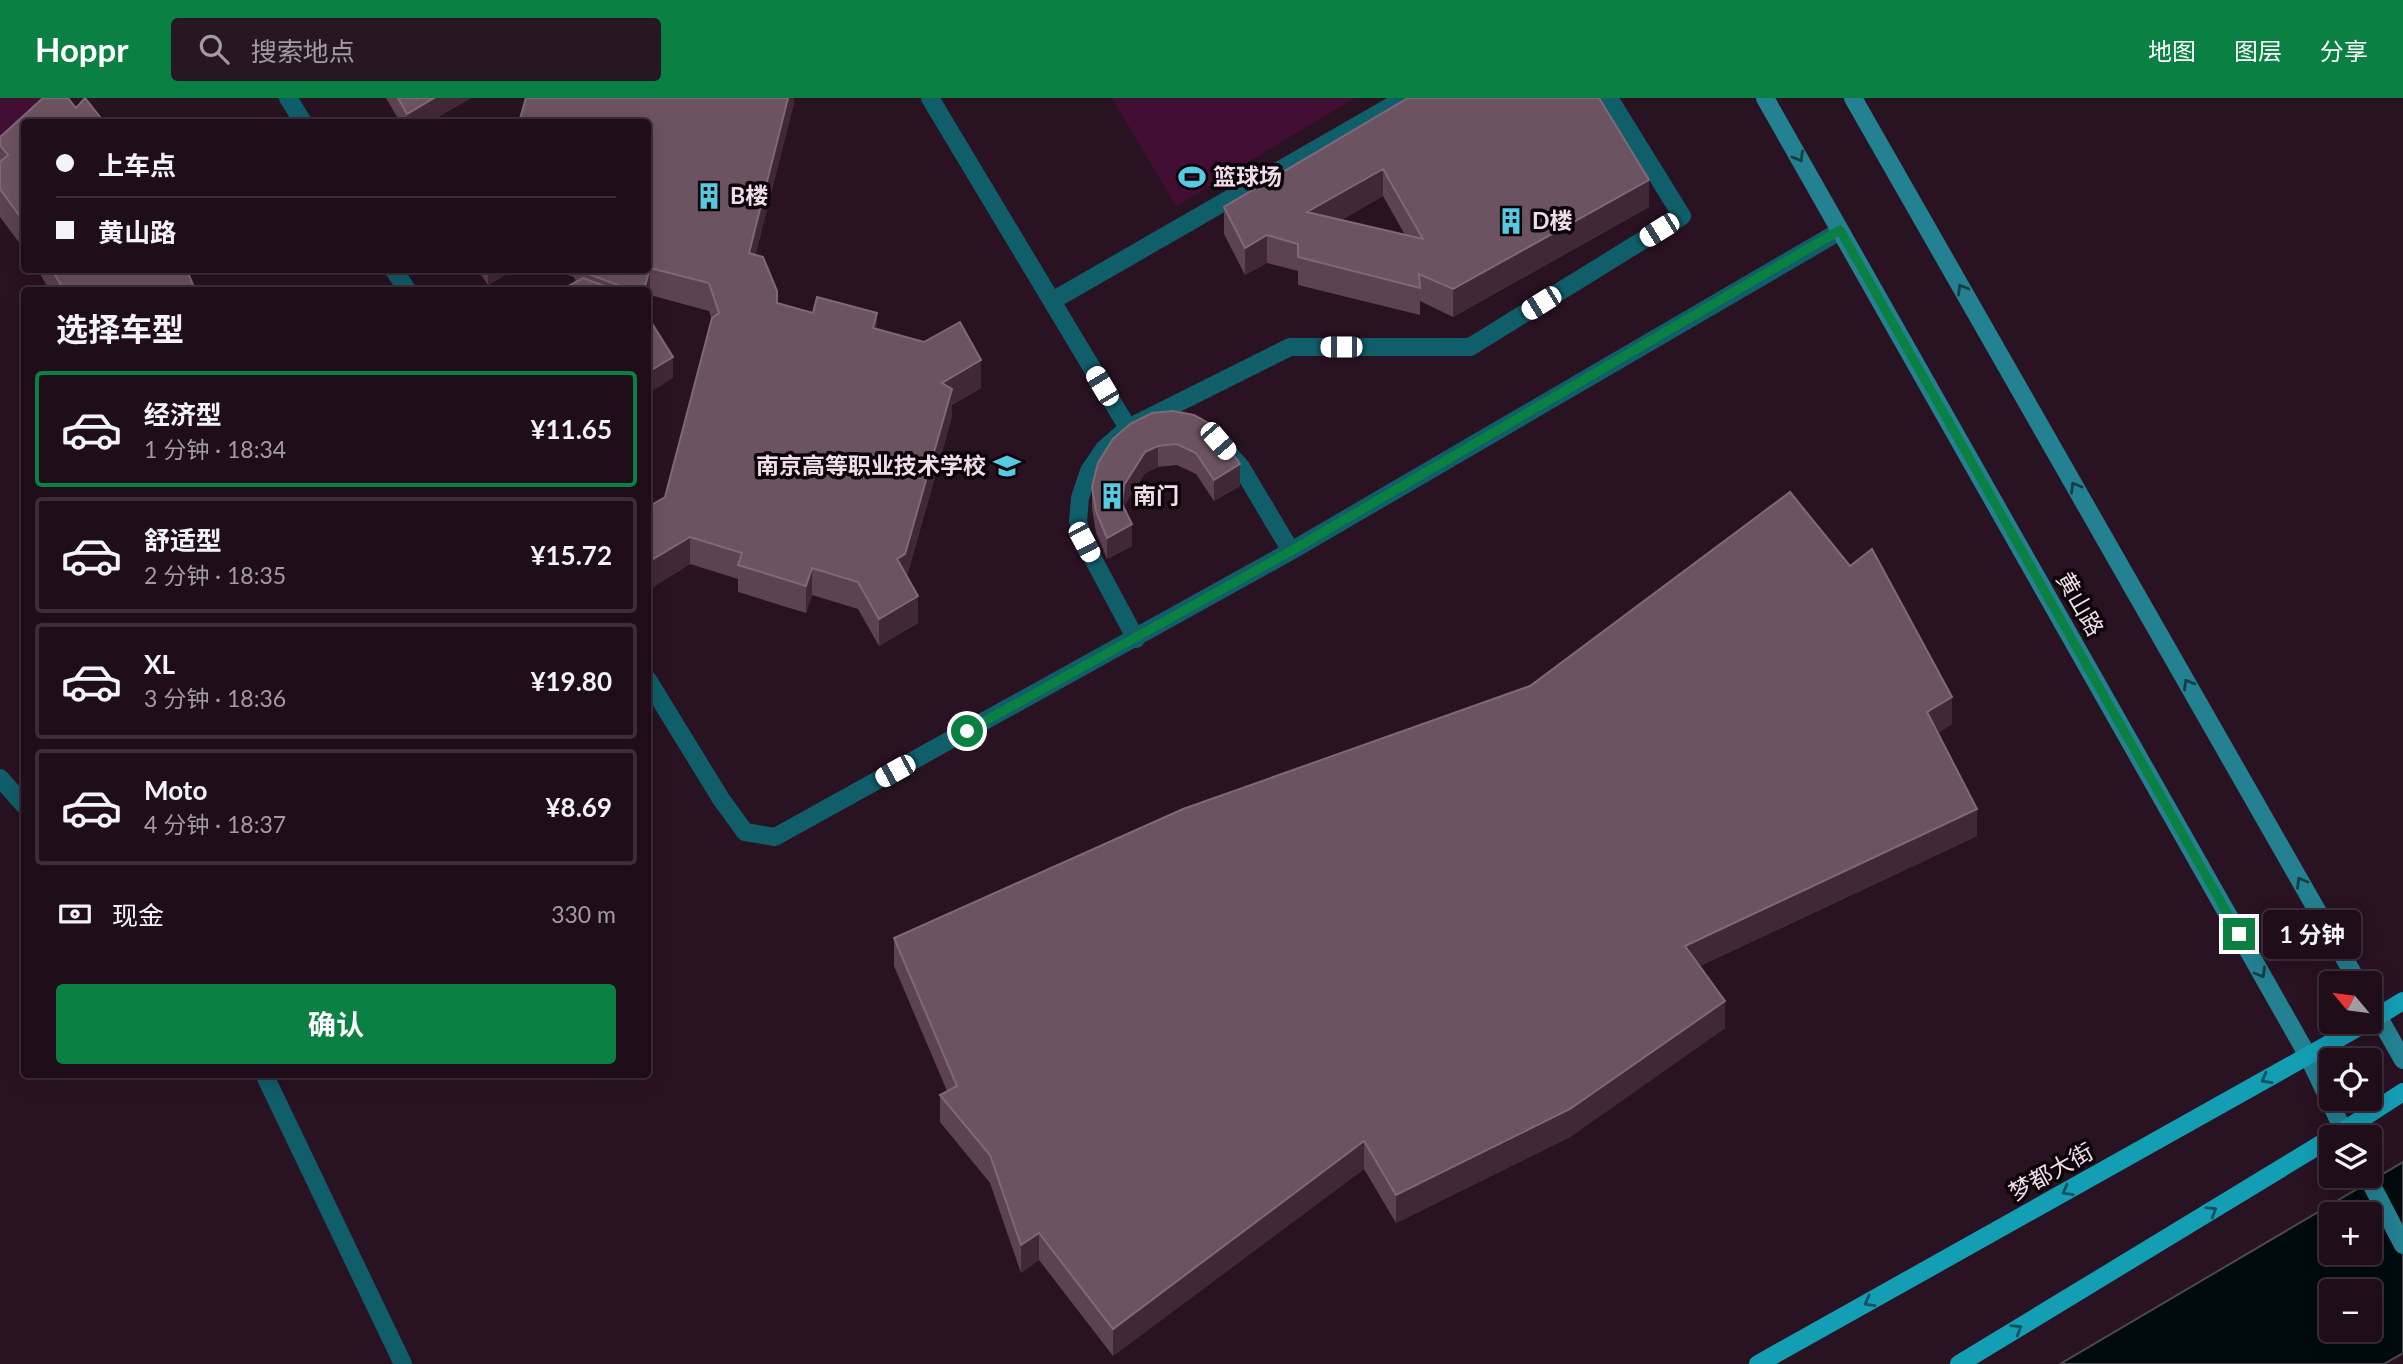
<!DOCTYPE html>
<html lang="zh">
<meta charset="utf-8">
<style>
:root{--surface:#1f0e1a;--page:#271723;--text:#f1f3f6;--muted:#a19ca2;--line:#3c2e39;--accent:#0b8043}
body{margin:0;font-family:Lato,"Noto Sans SC",sans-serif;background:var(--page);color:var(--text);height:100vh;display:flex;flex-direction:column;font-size:26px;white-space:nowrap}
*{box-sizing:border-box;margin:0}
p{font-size:23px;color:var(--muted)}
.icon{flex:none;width:38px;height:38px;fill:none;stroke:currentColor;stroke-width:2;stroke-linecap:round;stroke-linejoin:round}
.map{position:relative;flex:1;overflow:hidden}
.details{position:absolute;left:21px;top:189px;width:630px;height:791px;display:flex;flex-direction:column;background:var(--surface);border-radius:7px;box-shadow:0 4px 18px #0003,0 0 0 2px var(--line)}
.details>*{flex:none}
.hud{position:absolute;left:21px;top:21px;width:630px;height:154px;border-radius:7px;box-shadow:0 4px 18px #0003,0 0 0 2px var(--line);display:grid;align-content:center;height:154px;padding:0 35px;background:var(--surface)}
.needle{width:46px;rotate:299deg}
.tools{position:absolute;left:2319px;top:873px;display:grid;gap:14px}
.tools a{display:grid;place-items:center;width:63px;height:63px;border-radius:7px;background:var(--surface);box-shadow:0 4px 18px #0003,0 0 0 2px var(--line);font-size:35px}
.end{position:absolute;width:32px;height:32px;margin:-16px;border:9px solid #0b8043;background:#fff;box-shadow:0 0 0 4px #fff}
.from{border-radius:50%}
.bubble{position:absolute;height:49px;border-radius:7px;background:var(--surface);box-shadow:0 4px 18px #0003,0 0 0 2px var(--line);font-size:23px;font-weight:700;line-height:49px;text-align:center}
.car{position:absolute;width:21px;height:42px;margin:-21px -10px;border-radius:9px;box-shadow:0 0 5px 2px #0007;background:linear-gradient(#fff 24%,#345 0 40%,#fff 0 76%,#345 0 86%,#fff 0)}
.hud b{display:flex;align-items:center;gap:24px;height:66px;font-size:26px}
.hud b+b{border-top:2px solid var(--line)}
.hud i{width:18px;height:18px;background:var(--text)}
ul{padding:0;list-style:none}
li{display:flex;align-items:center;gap:21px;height:116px;margin:0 14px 10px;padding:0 21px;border:4px solid var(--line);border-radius:7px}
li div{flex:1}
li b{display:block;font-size:26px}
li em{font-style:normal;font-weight:700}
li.current{border-color:var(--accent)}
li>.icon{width:63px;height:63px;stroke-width:1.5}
h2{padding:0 35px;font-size:32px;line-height:84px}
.pay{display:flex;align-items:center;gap:18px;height:77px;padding:0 35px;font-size:26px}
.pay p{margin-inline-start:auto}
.primary-button{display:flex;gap:14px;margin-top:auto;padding:14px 35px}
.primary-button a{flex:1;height:80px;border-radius:7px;background:var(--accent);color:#fff;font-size:28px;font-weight:700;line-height:80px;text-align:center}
header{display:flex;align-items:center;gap:42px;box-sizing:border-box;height:98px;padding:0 35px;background:var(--accent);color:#fff}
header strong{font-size:33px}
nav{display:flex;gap:38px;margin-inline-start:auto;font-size:24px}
.search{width:490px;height:63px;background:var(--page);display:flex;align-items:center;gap:18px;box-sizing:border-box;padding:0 24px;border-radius:7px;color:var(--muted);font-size:26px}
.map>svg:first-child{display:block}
.grass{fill:#420e34}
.water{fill:#010b0e;stroke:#484a4f;stroke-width:2;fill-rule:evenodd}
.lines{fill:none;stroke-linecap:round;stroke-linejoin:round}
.service{stroke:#115e6b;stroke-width:18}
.secondary{stroke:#238192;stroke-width:18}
.primary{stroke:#149eb4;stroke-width:18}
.wall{fill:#5c4252;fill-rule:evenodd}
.shaded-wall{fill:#412838}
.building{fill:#6c5362;stroke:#806877;stroke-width:2;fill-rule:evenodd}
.oneway{stroke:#163c46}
.oneway2{stroke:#10515e}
.route{stroke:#0b8043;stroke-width:9}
.labels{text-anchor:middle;stroke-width:7;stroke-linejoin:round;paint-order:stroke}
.poi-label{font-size:23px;font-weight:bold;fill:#efdee8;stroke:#0c0408;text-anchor:start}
.street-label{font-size:23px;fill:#efdee8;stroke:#0c0408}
</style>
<header>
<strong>Hoppr</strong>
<div class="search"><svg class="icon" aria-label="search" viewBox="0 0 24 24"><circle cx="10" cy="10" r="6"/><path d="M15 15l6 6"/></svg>搜索地点</div>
<nav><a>地图</a><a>图层</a><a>分享</a></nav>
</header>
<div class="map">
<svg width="2403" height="1266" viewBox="0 0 2403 1266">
<rect width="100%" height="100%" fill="#291222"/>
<path class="grass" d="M0,0H66L24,24L0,57Z
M1112,0H1355L1176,108Z"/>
<path class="water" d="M2403,1064V1255L2384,1266H2060ZM2331,1116H2370V1155H2331ZM2331,1194H2370V1232H2331Z"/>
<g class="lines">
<path class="service" d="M288,0L303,24
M930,0L1128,330
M394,172L407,192
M1052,203L1405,0
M1224,350L1241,369L1291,453
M1136,541L1084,444L1078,423L1080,400L1089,373L1104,351L1128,330L1290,249H1470L1682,118L1609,0
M648,582L721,701L745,734L775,739L1291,453L1840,133
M0,680L24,707
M264,976L403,1266"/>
<path class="secondary" d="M1765,0L2308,958L2347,1040
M1853,0L2359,886
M2370,904L2403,962
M2367,1078L2403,1147"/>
<path class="primary" d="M2370,923L2403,903
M2332,1040L2403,994
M1758,1266L2368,924
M1959,1266L2331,1040"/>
</g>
<path class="wall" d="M43,0H68L76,10L85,0L104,24H24V151L0,119V39Z
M386,0H471L429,24H400Z
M794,0V5L755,157L777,205L877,231L981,290L952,307V318L907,478L918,525L879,548L858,511L812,497L806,515L738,494V481L690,466L653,489L648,480V409L665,399L712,222L709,213L650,197L648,206V192H561L576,184L574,179L552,172H648Z
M1408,0L1649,109L1453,219L1420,203V217L1298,187V173L1267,165L1245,177L1224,136V109ZM1383,98L1405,137L1341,122Z
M38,172H187L195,192H49Z
M478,172H514L488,187Z
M1152,315L1240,388L1214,403L1196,376L1177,367L1158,369L1145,375L1124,408L1132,448L1107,461L1096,435L1092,410V389Z
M1952,626L1938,635L1977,738L1700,868L1725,930L1570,1039L1396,1125L1364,1071L1113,1258L1039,1162L1021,1175L990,1085L940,1024V997L947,993L894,868V840Z"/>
<path class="shaded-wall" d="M434,0H471L429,24H407V16Z
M785,0H794V5L749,183V155Z
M1383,71V98L1307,141V114Z
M1649,82V109L1453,219V191Z
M1267,137V165L1245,177V150Z
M650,170V197L648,206V192H637Z
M488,172H514L488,187Z
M877,215V242L873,230Z
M673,259V280L648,296V274Z
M981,262V290L952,307V318L905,484L897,461L942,285Z
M1158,348V369L1145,375L1124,408L1122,428V406L1124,387L1145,354Z
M1240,366V388L1214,403V382Z
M1132,426V448L1107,461V440Z
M690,439V466L653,489V461Z
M812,470V497L806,515V488Z
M918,498V525L879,548V521Z
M1952,599V626L1927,642V614Z
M1977,711V738L1685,875V848Z
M1725,903V930L1570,1039L1396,1125V1097Z
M1364,1043V1071L1113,1258V1231Z
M1039,1135V1162L1021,1175V1147Z"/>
<path class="building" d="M43,0H68L76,10L85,0L104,24H24V124L0,91V64L8,57L0,47V39Z
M398,0H434L407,16Z
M526,0H788L749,155L763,159L777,193V205L813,215L817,199L877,215L873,230L924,244L960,224L981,262L942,285L952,291L905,456L897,461L918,498L879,521L858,484L812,470L806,488L738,467L742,455L690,439L653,461L648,452V409L665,399L712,220L719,215L709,185L650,170L645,188L637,192H631L583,174L582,172H648V24H519Z
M1408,0H1599L1649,82L1453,191L1419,176L1420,190L1298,159V146L1267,137L1245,150L1224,109ZM1383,71L1423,141L1307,114Z
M52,172H187L195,192H64Z
M583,180L615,192H561Z
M648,219L673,259L648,274Z
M1173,313L1194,317L1214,328L1240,366L1214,382L1196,355L1177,346L1158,348L1145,354L1124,387L1122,406L1132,426L1107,440L1096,413L1092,389L1098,365L1113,341L1130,326L1152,315Z
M1790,394L1850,468L1872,451L1952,599L1927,614L1977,711L1685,848L1725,903L1570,1011L1396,1097L1364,1043L1113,1231L1039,1135L1021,1147L990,1057L940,997L957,988L894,840L1183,711L1530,588Z"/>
<defs><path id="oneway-chevron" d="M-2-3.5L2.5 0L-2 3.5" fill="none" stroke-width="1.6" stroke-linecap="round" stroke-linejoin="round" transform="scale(1.75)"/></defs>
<g class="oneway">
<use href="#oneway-chevron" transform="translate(1799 59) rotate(60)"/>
<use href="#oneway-chevron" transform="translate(1962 191) rotate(-120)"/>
<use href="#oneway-chevron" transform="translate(2075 389) rotate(-120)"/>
<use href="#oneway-chevron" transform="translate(2188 586) rotate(-120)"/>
<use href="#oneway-chevron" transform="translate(2301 784) rotate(-120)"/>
<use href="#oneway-chevron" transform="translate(2261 875) rotate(60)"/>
</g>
<g class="oneway2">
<use href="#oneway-chevron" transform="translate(2266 981) rotate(151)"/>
<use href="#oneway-chevron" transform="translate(2067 1093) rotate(151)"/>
<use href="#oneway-chevron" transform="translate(2212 1113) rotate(-31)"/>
<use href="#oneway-chevron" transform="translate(1869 1204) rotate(151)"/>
<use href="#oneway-chevron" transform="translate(2017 1231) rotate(-31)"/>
</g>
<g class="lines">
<path class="route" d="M967,633L1291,453L1840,132L2239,836"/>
</g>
<defs>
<symbol id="stadium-bare" viewBox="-9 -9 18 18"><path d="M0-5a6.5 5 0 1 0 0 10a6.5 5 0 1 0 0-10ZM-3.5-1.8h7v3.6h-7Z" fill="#55cae0" stroke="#0c0408" stroke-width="2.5" paint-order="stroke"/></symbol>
<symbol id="building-bare" viewBox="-9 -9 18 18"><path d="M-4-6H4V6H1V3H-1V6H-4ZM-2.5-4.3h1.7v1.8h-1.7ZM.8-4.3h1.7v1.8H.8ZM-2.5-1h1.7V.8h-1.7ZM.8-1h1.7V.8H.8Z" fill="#55cae0" stroke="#0c0408" stroke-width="2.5" paint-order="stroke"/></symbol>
<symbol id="school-bare" viewBox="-9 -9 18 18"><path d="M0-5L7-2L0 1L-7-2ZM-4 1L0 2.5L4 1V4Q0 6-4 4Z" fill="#55cae0" stroke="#0c0408" stroke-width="2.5" paint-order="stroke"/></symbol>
</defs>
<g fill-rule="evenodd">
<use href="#stadium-bare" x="1173" y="60" width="38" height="38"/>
<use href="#building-bare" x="690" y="79" width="38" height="38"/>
<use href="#building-bare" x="1492" y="104" width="38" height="38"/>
<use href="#school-bare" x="988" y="349" width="38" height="38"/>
<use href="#building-bare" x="1093" y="379" width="38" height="38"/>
</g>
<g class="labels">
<g class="poi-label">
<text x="1213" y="87">篮球场</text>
<text x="730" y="106">B楼</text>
<text x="1532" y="131">D楼</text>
<text x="986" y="376" text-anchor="end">南京高等职业技术学校</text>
<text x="1133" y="406">南门</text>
</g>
<g class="street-label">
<text transform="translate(2080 506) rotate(60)" y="8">黄山路</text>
<text transform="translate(2051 1074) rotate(-29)" y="8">梦都大街</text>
</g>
</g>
</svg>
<div class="tools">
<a><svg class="needle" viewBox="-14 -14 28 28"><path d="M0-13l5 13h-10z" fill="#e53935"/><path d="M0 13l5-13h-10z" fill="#a19ca2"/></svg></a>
<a><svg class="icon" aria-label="locate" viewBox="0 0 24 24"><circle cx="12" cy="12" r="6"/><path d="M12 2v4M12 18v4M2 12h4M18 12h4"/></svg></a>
<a><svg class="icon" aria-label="layers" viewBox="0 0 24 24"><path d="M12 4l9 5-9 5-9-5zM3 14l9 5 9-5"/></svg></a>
<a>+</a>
<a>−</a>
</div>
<i class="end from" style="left:967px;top:633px"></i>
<i class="end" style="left:2239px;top:836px"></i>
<div class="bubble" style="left:2263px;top:812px;width:98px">1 分钟</div>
<i class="car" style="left:1659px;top:132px;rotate:238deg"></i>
<i class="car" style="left:1541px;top:205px;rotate:238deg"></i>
<i class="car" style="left:1341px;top:249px;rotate:270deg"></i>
<i class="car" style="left:1102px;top:288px;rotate:329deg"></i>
<i class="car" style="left:1218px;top:343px;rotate:139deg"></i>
<i class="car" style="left:1084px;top:444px;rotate:152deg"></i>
<i class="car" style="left:895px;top:673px;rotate:241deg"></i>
<div class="hud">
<b><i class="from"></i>上车点</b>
<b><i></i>黄山路</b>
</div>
<section class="details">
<h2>选择车型</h2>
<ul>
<li class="current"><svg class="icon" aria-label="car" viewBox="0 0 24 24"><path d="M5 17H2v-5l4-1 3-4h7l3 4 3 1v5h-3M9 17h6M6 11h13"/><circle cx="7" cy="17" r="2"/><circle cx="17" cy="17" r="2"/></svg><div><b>经济型</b><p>1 分钟 · 18:34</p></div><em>¥11.65</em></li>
<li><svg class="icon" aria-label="car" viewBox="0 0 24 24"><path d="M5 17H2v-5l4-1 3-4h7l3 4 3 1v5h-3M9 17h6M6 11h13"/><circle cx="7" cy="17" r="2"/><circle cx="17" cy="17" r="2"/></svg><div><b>舒适型</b><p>2 分钟 · 18:35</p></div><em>¥15.72</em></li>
<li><svg class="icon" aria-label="car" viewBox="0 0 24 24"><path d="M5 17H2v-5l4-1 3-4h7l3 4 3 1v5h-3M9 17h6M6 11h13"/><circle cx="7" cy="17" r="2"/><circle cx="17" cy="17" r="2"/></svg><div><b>XL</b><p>3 分钟 · 18:36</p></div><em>¥19.80</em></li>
<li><svg class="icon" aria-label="car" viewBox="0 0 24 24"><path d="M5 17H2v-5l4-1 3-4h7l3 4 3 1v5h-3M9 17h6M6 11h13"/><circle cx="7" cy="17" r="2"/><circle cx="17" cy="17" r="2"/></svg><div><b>Moto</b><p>4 分钟 · 18:37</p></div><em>¥8.69</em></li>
</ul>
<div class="pay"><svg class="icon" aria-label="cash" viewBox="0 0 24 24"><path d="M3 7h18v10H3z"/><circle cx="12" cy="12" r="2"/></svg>现金<p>330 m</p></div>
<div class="primary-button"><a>确认</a></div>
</section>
</div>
